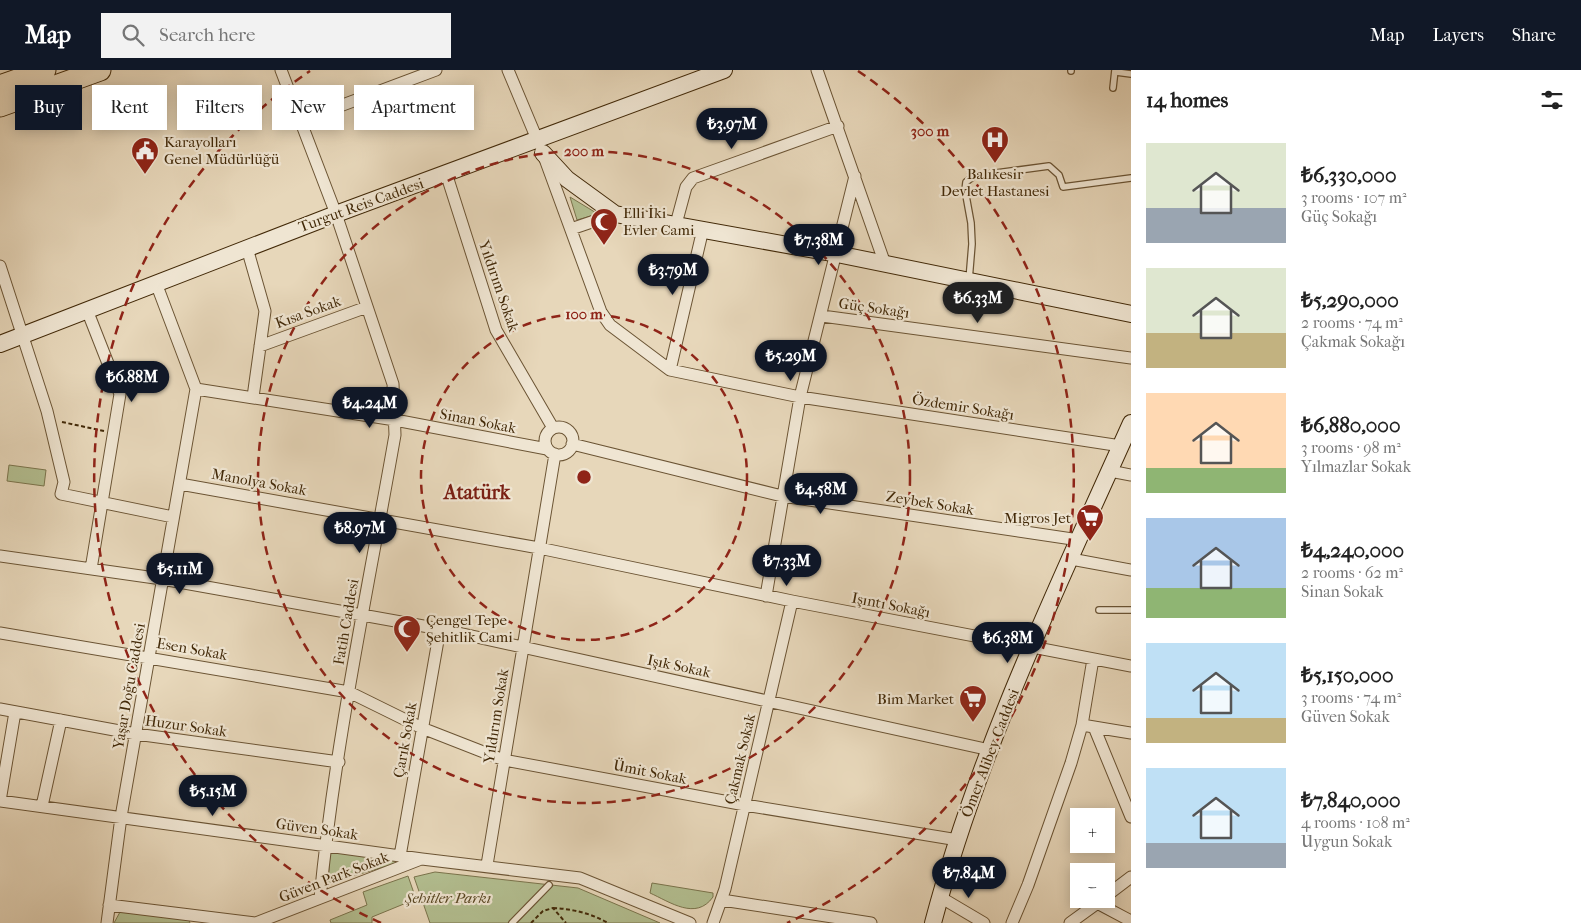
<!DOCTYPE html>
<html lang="en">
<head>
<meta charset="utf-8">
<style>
	body { margin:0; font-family:"IM FELL French Canon",serif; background:#f2f2f2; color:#222; height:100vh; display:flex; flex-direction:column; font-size:19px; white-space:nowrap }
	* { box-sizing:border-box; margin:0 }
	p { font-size:16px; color:#767676 }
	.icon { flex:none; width:28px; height:28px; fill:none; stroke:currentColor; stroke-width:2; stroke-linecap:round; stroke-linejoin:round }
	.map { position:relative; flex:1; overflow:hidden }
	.drawer { display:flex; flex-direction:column; background:#fff; width:450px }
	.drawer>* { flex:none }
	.hud { position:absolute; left:15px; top:15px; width:475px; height:45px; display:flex; gap:10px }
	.fabs { position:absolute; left:1070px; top:738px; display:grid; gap:10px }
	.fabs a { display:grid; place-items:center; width:45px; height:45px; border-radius:0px; background:#fff; box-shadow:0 2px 12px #0003; font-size:25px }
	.price { position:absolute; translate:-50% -42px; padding:0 11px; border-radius:18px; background:#111827; color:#fff; font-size:16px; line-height:32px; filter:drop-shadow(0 1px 2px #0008) }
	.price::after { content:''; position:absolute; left:50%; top:30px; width:15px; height:11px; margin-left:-8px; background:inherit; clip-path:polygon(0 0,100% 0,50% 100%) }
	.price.selected { background:#222; color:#fff }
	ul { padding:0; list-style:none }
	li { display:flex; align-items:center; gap:15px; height:125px; padding:0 15px }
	li span { display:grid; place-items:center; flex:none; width:140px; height:100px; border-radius:0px; color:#555 }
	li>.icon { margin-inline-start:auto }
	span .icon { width:60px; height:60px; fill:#fffc; stroke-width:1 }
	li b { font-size:21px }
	h2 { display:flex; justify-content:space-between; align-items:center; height:60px; padding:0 15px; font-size:21px }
	.chip { padding:0 18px; border-radius:0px; background:#fff; box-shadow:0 2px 12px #0003; font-size:18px; line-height:45px }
	.chip.selected { background:#111827; color:#fff }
	header { display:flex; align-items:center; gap:30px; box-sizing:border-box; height:70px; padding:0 25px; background:#111827; color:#fff }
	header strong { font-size:24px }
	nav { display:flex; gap:28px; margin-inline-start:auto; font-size:18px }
	.search { width:350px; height:45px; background:#f2f2f2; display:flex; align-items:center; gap:12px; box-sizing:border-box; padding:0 18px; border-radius:0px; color:#767676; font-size:19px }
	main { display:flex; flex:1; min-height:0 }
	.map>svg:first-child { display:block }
	.green { fill:#b3bf91; stroke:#7a744c }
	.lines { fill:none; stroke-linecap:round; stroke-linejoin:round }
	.lane-casing { stroke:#6b5434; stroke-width:8 }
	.street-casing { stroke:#6b5434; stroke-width:13 }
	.secondary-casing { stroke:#422908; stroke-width:18 }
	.highway-casing { stroke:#422908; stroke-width:23 }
	.path { stroke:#422908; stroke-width:2; stroke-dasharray:4 2.5; stroke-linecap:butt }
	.lane { stroke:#efe5d2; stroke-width:5.5 }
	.street { stroke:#efe5d2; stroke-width:11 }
	.secondary { stroke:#efe5d2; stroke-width:16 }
	.highway { stroke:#e7d7ba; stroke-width:21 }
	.ring { fill:none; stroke:#8f2418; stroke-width:2.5; stroke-dasharray:9 6 }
	.labels { text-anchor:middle; stroke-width:4.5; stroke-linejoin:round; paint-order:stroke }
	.poi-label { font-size:15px; fill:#422908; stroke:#efe5d2; text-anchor:start }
	.street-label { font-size:15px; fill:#422908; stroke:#efe5d2 }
	.park-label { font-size:15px; font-style:italic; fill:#594723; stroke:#efe5d2 }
	.district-label { font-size:20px; font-weight:bold; fill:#7a1f14; stroke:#efe5d2 }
	.centre { fill:#8f2418; stroke:#efe5d2; stroke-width:2.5 }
	.ring-label { font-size:15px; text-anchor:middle; font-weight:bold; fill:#8f2418; stroke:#efe5d2; stroke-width:4.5; stroke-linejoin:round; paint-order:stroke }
</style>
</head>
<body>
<header>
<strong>Map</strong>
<div class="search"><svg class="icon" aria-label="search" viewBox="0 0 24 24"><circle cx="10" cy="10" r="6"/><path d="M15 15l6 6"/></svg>Search here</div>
<nav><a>Map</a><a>Layers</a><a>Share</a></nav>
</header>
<main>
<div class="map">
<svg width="1131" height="853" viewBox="0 0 1131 853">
	<rect width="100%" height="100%" fill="#e7d7ba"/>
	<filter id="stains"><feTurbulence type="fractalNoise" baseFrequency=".004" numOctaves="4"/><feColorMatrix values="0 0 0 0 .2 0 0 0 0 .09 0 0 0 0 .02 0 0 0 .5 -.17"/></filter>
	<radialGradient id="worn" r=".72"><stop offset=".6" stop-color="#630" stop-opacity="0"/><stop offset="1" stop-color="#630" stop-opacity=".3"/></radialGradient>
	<!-- green -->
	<path class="green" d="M570,127l28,17 -21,6z
		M9,395l37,5 -2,16 -37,-5z
		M330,782l68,8v3l-70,20z
		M435,802l143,16 82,35h-230l-16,-46z
		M408,806l8,23 -44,18v6h-41l-1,-3 37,-15 -4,-13z
		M652,813l61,10v4c-17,24 -43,5 -63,-4z
		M120,842l68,6 2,5h-76z"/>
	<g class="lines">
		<defs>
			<path id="lane" d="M1071,0v1
				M1116,0v2l15,2
				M1113,18l2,-18
				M969,210l3,-36 -1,-21 -6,-33 1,-8 8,-6 75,-10 10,9 4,12 68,-9
				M1099,540h32
				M512,853l37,-38"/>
			<path id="street" d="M281,0l55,144 57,170 2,51c-27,154 -60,308 -75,463
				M508,0l31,74
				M817,0l68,194
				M300,51l136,-51
				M545,89l56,153 9,13 60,45 130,27 321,49
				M446,103l50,157 57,98
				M676,154l10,-37 7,-9 145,-52
				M571,159l44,-15
				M247,178l18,63 -12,86
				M0,196l47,145 17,71 -3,12 112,23
				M87,240l33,84 -29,175
				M822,246l309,42
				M260,276l107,-39
				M670,300l33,-141
				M196,319l199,31 152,29
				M545 371a14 14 0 1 1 28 0a14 14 0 1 1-28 0Z
				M572,374l210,52 297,44
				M1110,401l21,4
				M180,414l359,64 253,53 339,65
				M0,486l162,23 278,50 550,121
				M1071,489l60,11
				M766,526l34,-199 55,-221
				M0,563l349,59 73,36 82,32 241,45 213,35
				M0,639l136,25 203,28
				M15,642l-15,89 422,58 158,19 110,45
				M1088,656l43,7
				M1094,657l37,90
				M42,736l19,-86
				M400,786l40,-227
				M487,795l68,-411
				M1106,826l25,-19
				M940,827l44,26
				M722,830l149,23
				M1097,833l34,18
				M109,835l146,18
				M107,853l14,-106 75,-428 -40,-106
				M256,853l165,-64
				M713,853l12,-34 67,-288
				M1012,853l16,-38 43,-122 11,-38 11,-66
				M1070,853l33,-24"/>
			<path id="secondary" d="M543,83l24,26 48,35 222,40 294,60
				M0,274l336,-130 388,-144
				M933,853c46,-174 125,-337 198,-500"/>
			<path id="highway" d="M0,16l45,-16
				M0,36l100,-36"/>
		</defs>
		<!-- lane casing -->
		<use href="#lane" class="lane-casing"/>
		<!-- street casing -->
		<use href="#street" class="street-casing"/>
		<!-- secondary casing -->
		<use href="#secondary" class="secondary-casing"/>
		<!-- highway casing -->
		<use href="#highway" class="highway-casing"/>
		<!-- path -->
		<path class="path" d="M62,352l42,9
			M553,838c20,1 37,5 55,15
			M531,853l12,-12 10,-3 13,15"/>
		<!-- lane -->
		<use href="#lane" class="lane"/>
		<!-- street -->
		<use href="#street" class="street"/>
		<!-- secondary -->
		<use href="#secondary" class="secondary"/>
		<!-- highway -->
		<use href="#highway" class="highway"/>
	</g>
	<!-- distance rings -->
	<g class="ring">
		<circle cx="584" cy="407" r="163"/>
		<circle cx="584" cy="407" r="326"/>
		<path d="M381 853A490 490 0 0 1 310 1M858 1A490 490 0 0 1 787 853"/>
	</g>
	<!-- icons -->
	<defs>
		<symbol id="hospital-pin" viewBox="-11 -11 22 30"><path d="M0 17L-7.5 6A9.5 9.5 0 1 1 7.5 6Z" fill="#8f2418" stroke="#efe5d2"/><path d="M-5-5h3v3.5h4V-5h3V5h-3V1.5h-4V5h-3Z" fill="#fff"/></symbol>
		<symbol id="civic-pin" viewBox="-11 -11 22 30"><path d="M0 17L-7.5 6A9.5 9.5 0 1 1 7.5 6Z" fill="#8f2418" stroke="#efe5d2"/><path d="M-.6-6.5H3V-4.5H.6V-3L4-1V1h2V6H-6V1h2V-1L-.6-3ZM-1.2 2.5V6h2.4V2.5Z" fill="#fff"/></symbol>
		<symbol id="mosque-pin" viewBox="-11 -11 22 30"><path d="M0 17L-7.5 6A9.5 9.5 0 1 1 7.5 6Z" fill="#8f2418" stroke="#efe5d2"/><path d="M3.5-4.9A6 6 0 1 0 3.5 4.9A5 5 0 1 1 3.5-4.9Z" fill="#fff"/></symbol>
		<symbol id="supermarket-pin" viewBox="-11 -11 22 30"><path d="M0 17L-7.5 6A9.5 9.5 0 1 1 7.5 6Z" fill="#8f2418" stroke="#efe5d2"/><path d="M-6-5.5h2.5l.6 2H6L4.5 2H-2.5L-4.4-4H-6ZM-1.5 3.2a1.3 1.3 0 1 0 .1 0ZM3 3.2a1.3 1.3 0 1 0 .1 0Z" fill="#fff"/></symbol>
	</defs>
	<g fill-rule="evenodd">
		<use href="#hospital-pin" x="979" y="54" width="32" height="43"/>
		<use href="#civic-pin" x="129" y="65" width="32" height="43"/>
		<use href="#mosque-pin" x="588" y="136" width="32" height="43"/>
		<use href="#supermarket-pin" x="1074" y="432" width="32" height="43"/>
		<use href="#mosque-pin" x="391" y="543" width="32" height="43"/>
		<use href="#supermarket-pin" x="957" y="613" width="32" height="43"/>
	</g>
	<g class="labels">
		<!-- poi labels -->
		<g class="poi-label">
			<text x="164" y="77">Karayolları<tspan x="164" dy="17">Genel Müdürlüğü</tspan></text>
			<text x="995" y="109" text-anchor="middle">Balıkesir<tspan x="995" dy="17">Devlet Hastanesi</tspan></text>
			<text x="623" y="148">Elli İki<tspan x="623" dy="17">Evler Cami</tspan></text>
			<text x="1071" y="453" text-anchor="end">Migros Jet</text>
			<text x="426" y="555">Çengel Tepe<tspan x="426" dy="17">Şehitlik Cami</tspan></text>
			<text x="954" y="634" text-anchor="end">Bim Market</text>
		</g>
		<!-- street labels -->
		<g class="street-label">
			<text transform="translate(361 135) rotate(-20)" y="5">Turgut Reis Caddesi</text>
			<text transform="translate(499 216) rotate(71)" y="5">Yıldırım Sokak</text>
			<text transform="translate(874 238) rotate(8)" y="5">Güç Sokağı</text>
			<text transform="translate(308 242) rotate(-20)" y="5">Kısa Sokak</text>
			<text transform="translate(963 337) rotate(9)" y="5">Özdemir Sokağı</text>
			<text transform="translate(478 351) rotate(11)" y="5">Sinan Sokak</text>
			<text transform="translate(259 412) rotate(10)" y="5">Manolya Sokak</text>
			<text transform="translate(930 433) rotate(9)" y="5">Zeybek Sokak</text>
			<text transform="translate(891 535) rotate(11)" y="5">Işıntı Sokağı</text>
			<text transform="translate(346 552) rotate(-80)" y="5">Fatih Caddesi</text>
			<text transform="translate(192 579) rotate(10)" y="5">Esen Sokak</text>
			<text transform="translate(679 596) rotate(12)" y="5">Işık Sokak</text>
			<text transform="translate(129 616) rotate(-80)" y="5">Yaşar Doğu Caddesi</text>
			<text transform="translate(496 646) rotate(-81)" y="5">Yıldırım Sokak</text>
			<text transform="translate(186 656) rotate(8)" y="5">Huzur Sokak</text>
			<text transform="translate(405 670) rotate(-80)" y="5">Çarık Sokak</text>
			<text transform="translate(990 683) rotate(-69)" y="5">Ömer Alibey Caddesi</text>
			<text transform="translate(740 689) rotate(-77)" y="5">Çakmak Sokak</text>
			<text transform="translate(650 702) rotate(11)" y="5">Ümit Sokak</text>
			<text transform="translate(317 759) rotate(8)" y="5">Güven Sokak</text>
			<text transform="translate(334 807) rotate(-21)" y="5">Güven Park Sokak</text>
		</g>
		<!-- park labels -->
		<g class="park-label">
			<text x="448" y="833">Şehitler Parkı</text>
		</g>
		<!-- district labels -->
		<g class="district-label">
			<text x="477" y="429">Atatürk</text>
		</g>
	</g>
	<circle cx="584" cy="407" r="8" class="centre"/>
	<g class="ring-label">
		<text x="930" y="66">300 m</text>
		<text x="584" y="86">200 m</text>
		<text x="584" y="249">100 m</text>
	</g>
	<rect width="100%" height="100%" filter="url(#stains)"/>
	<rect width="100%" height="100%" fill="url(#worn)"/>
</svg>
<div class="fabs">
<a>+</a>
<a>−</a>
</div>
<b class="price" style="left:732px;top:80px">₺3.97M</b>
<b class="price" style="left:819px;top:196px">₺7.38M</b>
<b class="price" style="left:673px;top:226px">₺3.79M</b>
<b class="price selected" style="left:978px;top:254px">₺6.33M</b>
<b class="price" style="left:791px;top:312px">₺5.29M</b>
<b class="price" style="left:132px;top:333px">₺6.88M</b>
<b class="price" style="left:370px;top:359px">₺4.24M</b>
<b class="price" style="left:821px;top:445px">₺4.58M</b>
<b class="price" style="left:360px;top:484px">₺8.97M</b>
<b class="price" style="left:787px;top:517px">₺7.33M</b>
<b class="price" style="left:180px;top:525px">₺5.11M</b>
<b class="price" style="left:1008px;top:594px">₺6.38M</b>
<b class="price" style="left:213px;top:747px">₺5.15M</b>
<b class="price" style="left:969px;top:829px">₺7.84M</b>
<div class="hud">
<a class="chip selected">Buy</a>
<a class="chip">Rent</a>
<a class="chip">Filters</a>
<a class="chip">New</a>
<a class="chip">Apartment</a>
</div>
</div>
<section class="drawer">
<h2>14 homes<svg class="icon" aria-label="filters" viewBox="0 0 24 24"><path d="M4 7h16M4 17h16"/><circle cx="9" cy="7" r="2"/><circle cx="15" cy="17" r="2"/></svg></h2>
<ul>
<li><span style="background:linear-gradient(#dfe7d0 65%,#9aa5b1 0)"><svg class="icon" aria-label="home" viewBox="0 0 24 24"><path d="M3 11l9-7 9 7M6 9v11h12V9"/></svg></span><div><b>₺6,330,000</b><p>3 rooms · 107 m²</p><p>Güç Sokağı</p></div></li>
<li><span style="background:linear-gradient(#dfe7d0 65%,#c2b280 0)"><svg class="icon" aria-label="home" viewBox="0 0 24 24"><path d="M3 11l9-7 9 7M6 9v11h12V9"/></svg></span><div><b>₺5,290,000</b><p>2 rooms · 74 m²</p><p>Çakmak Sokağı</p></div></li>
<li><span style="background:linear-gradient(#ffd9b3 75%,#8fb573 0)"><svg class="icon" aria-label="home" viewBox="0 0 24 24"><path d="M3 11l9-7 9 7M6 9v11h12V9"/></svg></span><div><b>₺6,880,000</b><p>3 rooms · 98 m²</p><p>Yılmazlar Sokak</p></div></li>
<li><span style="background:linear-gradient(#a9c7e8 70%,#8fb573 0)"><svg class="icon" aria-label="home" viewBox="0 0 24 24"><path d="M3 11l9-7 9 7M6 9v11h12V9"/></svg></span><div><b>₺4,240,000</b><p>2 rooms · 62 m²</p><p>Sinan Sokak</p></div></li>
<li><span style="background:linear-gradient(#bfe0f5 75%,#c2b280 0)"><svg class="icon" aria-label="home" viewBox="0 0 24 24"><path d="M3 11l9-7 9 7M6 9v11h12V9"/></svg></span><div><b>₺5,150,000</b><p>3 rooms · 74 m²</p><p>Güven Sokak</p></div></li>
<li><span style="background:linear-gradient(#bfe0f5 75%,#9aa5b1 0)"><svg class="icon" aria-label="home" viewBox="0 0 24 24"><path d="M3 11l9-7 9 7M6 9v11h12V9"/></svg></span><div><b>₺7,840,000</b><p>4 rooms · 108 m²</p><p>Uygun Sokak</p></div></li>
</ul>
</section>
</main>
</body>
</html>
